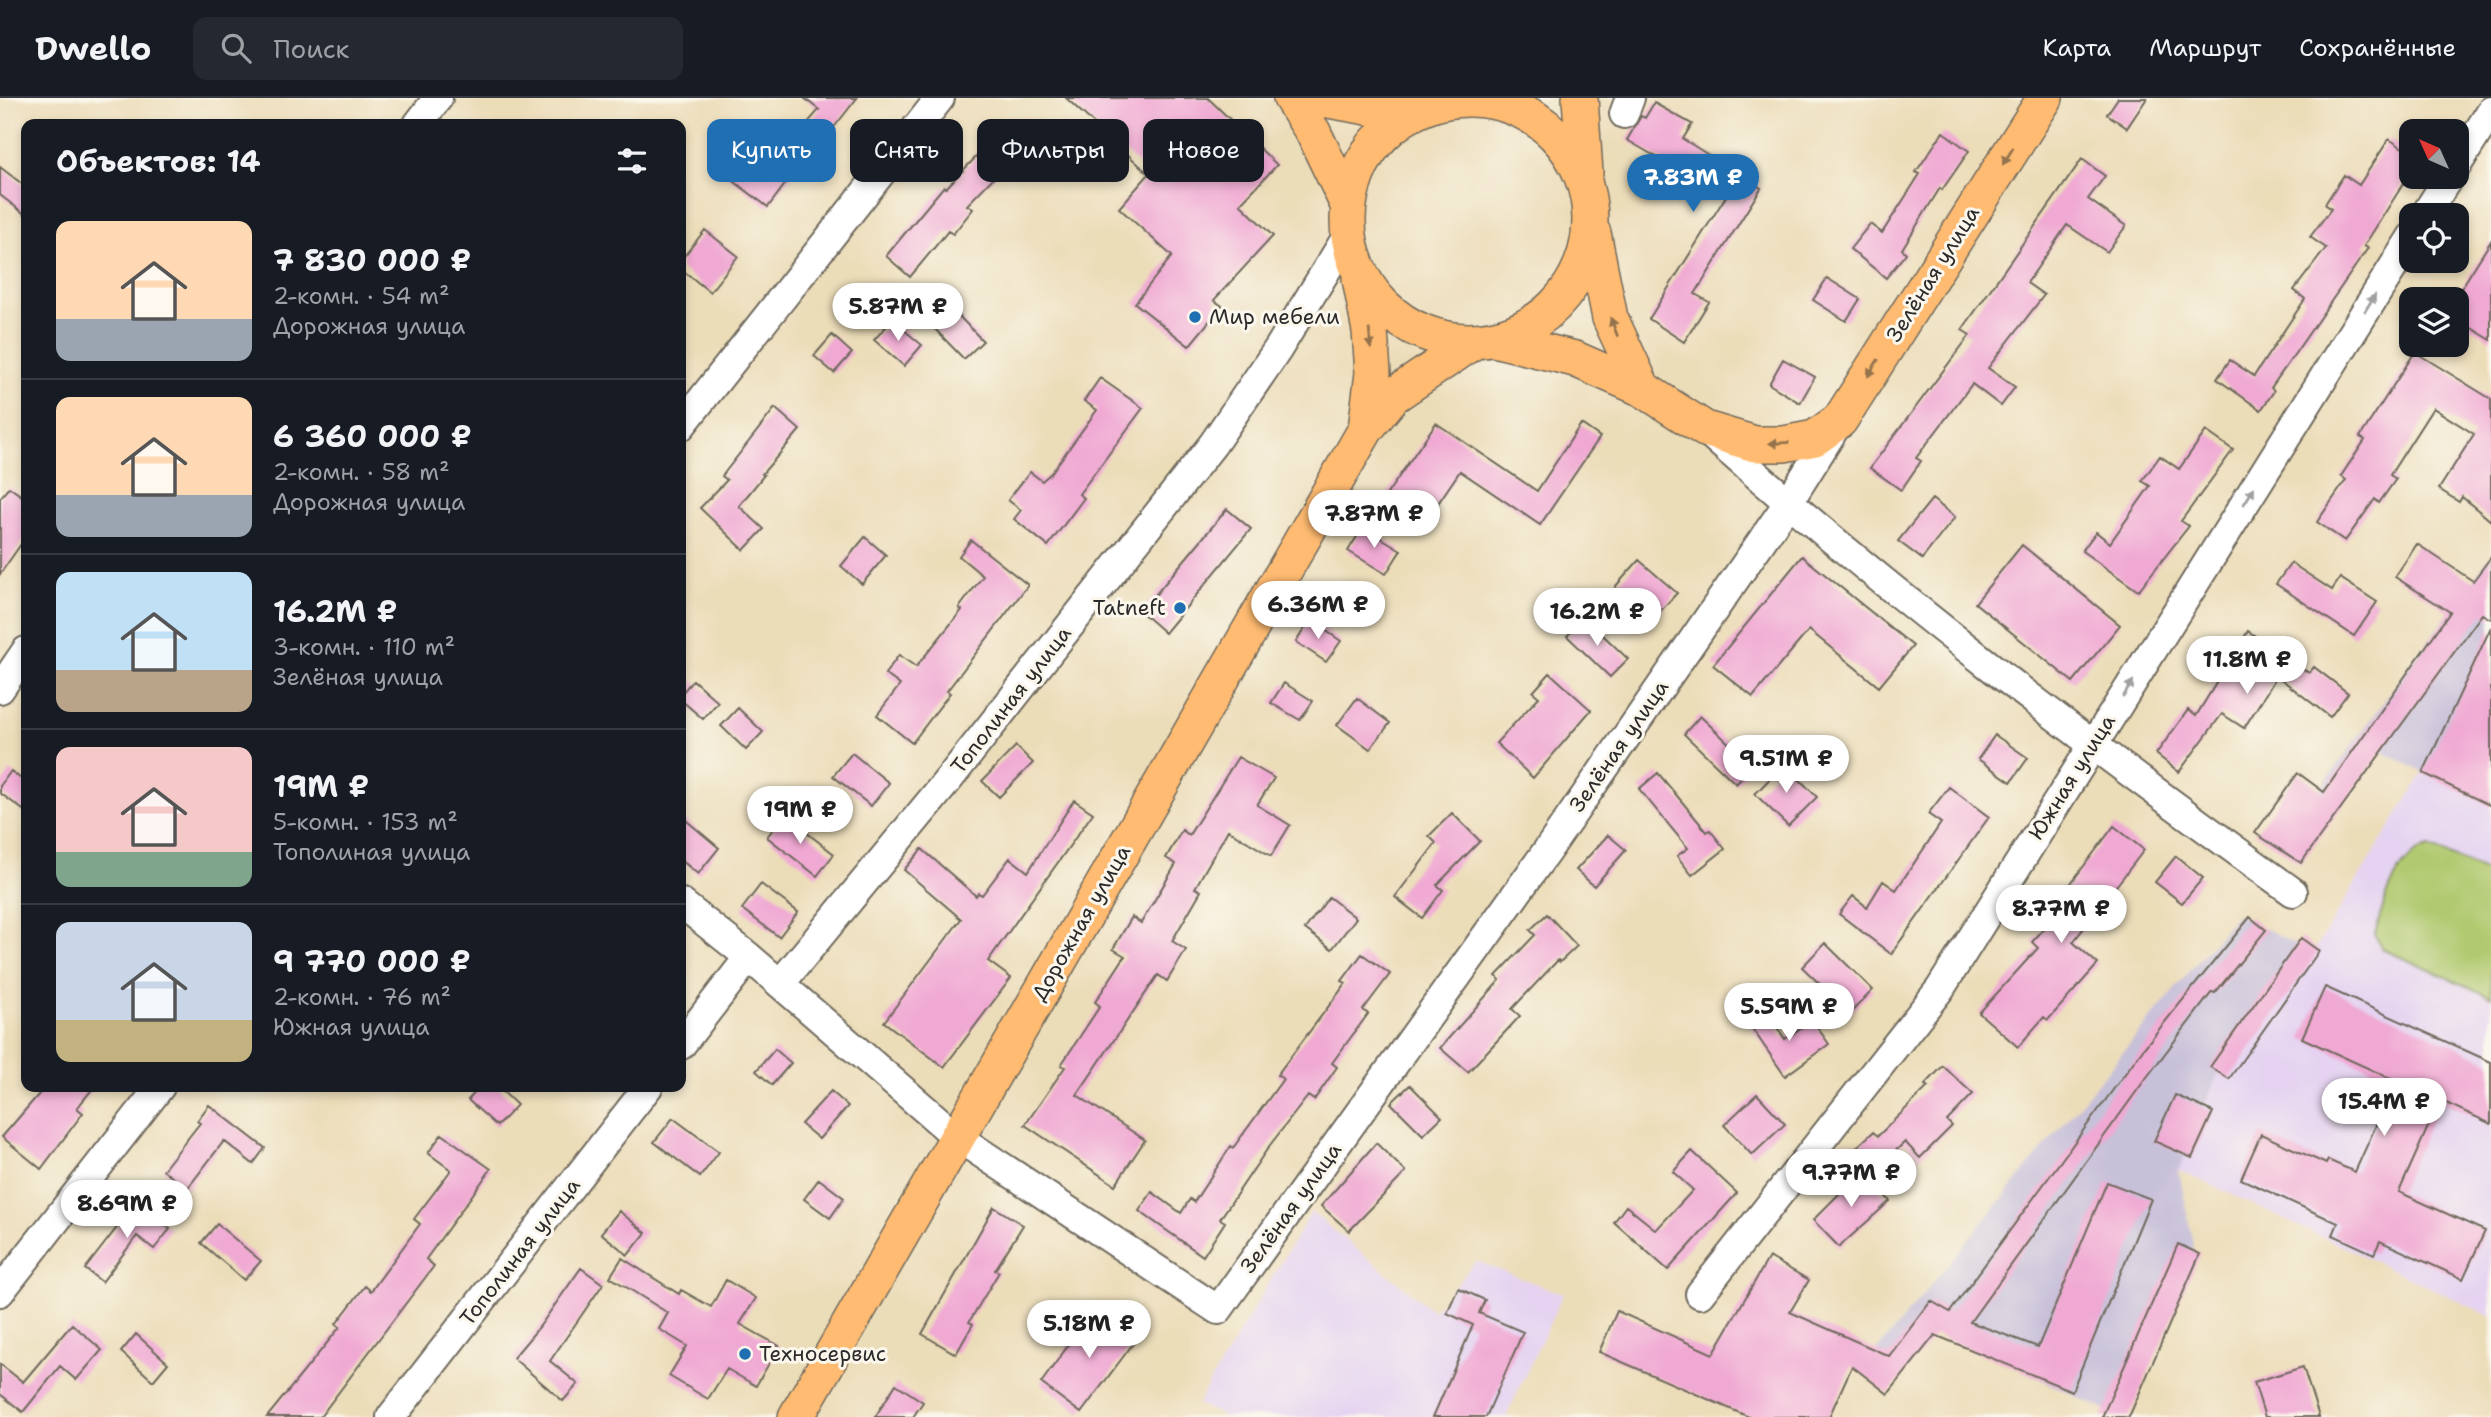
<!DOCTYPE html>
<html lang="ru">
<head>
<meta charset="utf-8">
<style>
	body { margin:0; font-family:"Shantell Sans",sans-serif; background:#242831; color:#f1f3f6; height:100vh; display:flex; flex-direction:column; font-size:26px; white-space:nowrap }
	* { box-sizing:border-box; margin:0 }
	p { font-size:23px; color:#9ea1a6 }
	.icon { flex:none; width:38px; height:38px; fill:none; stroke:currentColor; stroke-width:2; stroke-linecap:round; stroke-linejoin:round }
	.map { position:relative; flex:1; overflow:hidden }
	.side { position:absolute; left:21px; top:21px; width:665px; height:973px; display:flex; flex-direction:column; background:#171b24; border-radius:14px; box-shadow:0 4px 10px #0003 }
	.side>* { flex:none }
	.banner { position:absolute; left:707px; top:21px; width:665px; height:63px; display:flex; gap:14px }
	.needle { width:46px; rotate:315deg }
	.buttons { position:absolute; left:2399px; top:21px; display:grid; gap:14px }
	.buttons a { display:grid; place-items:center; width:70px; height:70px; border-radius:14px; background:#171b24; box-shadow:0 4px 10px #0003; font-size:35px }
	.price { position:absolute; translate:-50% -60px; padding:0 16px; border-radius:24px; background:#fff; color:#222; font-size:23px; line-height:46px; filter:drop-shadow(0 2px 4px #0008) }
	.price::after { content:''; position:absolute; left:50%; top:42px; width:21px; height:16px; margin-left:-10px; background:inherit; clip-path:polygon(0 0,100% 0,50% 100%) }
	.price.selected { background:#1f6fb2; color:#fff }
	ul { padding:0; list-style:none }
	li { display:flex; align-items:center; gap:21px; height:175px; padding:0 35px }
	li+li { border-top:2px solid #363941 }
	li span { display:grid; place-items:center; flex:none; width:196px; height:140px; border-radius:14px; color:#555 }
	li>.icon { margin-inline-start:auto }
	span .icon { width:84px; height:84px; fill:#fffc; stroke-width:1 }
	li b { font-size:30px }
	h2 { display:flex; justify-content:space-between; align-items:center; height:84px; padding:0 35px; font-size:30px }
	.tag { padding:0 24px; border-radius:14px; background:#171b24; box-shadow:0 4px 10px #0003; font-size:24px; line-height:63px }
	.tag.selected { background:#1f6fb2; color:#fff }
	header { display:flex; align-items:center; gap:42px; box-sizing:border-box; height:98px; padding:0 35px; background:#171b24; border-bottom:2px solid #363941 }
	header strong { font-size:33px }
	nav { display:flex; gap:38px; margin-inline-start:auto; font-size:24px }
	.search { width:490px; height:63px; background:#242831; display:flex; align-items:center; gap:18px; box-sizing:border-box; padding:0 24px; border-radius:14px; color:#9ea1a6; font-size:26px }
	.map>svg:first-child { display:block }
	.built { fill:#e5d3f1 }
	.industrial { fill:#c7c0d9 }
	.green { fill:#b1c96f; stroke:#6e7a4d; stroke-width:2 }
	.building { fill:#f0a9d3 }
	.lines { fill:none; stroke-linecap:round; stroke-linejoin:round }
	.minor-casing { stroke:#6f695d; stroke-width:32 }
	.major-casing { stroke:#6f695d; stroke-width:38 }
	.minor { stroke:#fff; stroke-width:28 }
	.major { stroke:#ffbb71; stroke-width:35 }
	.oneway { fill:#95734e }
	.oneway2 { fill:#a0a0a0 }
	.poi-dot { fill:#1f6fb2; stroke:#fbf7ec; stroke-width:2.5 }
	.labels { text-anchor:middle; stroke-width:6; stroke-linejoin:round; paint-order:stroke }
	.street-label { font-size:21px; fill:#2b2b2b; stroke:#fbf7ec }
	.poi-label { font-size:21px; fill:#2b2b2b; stroke:#fbf7ec; text-anchor:start }
</style>
</head>
<body>
<header>
<strong>Dwello</strong>
<div class="search"><svg class="icon" aria-label="search" viewBox="0 0 24 24"><circle cx="10" cy="10" r="6"/><path d="M15 15l6 6"/></svg>Поиск</div>
<nav><a>Карта</a><a>Маршрут</a><a>Сохранённые</a></nav>
</header>
<div class="map">
<svg width="2491" height="1319" viewBox="0 0 2491 1319">
	<rect width="100%" height="100%" fill="#fbf7ec"/>
	<filter id="ink" filterUnits="userSpaceOnUse"><feTurbulence type="fractalNoise" baseFrequency=".0143" numOctaves="2"/><feDisplacementMap in="SourceGraphic" scale="14" xChannelSelector="R" yChannelSelector="G"/><feConvolveMatrix kernelMatrix="1 2 1 2 8 2 1 2 1" color-interpolation-filters="sRGB"/></filter>
	<filter id="wash" filterUnits="userSpaceOnUse"><feTurbulence type="fractalNoise" baseFrequency=".00686" numOctaves="4" result="noise"/><feDisplacementMap in="SourceGraphic" scale="28" xChannelSelector="R" yChannelSelector="G"/><feGaussianBlur stdDeviation="1.57" result="paint"/><feColorMatrix in="noise" values="0 0 0 0 0 0 0 0 0 0 0 0 0 0 0 0 0 1.4 0 .05"/><feComposite in="paint" operator="in"/></filter>
	<g filter="url(#wash)">
		<rect width="100%" height="100%" fill="#ecddb9"/>
		<!-- built -->
		<path class="built" d="M2423,675l68,33v510l-312,-146 38,-94 96,-123z
			M1311,1114l122,99 43,-50 87,33 -57,123h-281l-28,-13z"/>
		<!-- industrial -->
		<path class="industrial" d="M2491,457v251l-110,-55 -85,110 -17,-16z
			M2237,816l76,39 -96,123 -38,94 15,79 -69,168h-6l-182,-87 -52,55 -20,-20z"/>
		<!-- green -->
		<path class="green" d="M2429,749l62,26v124l-109,-48 -7,-15c8,-30 21,-78 54,-87z"/>
		<g id="blocks">
			<!-- building -->
			<path class="building" d="M804,0h53l-36,46 8,7 -14,16 -10,-9 -37,49 -49,-37 17,-23 31,23 52,-60z
				M1066,0h142l69,67 -37,39 33,32 -59,64 8,6 -33,40 -54,-43 37,-47 -53,-48 30,-34z
				M2118,0h29l-20,30 -20,-14z
				M1654,5l38,21 -9,15 78,49 -66,106 14,8 -25,40 -35,-23 77,-123 -52,-32 -2,2 -45,-26 14,-24 4,2z
				M1006,28l19,19 -58,60 6,4 -20,25 -5,-3 -38,46 -24,-21 58,-70 2,2z
				M1943,34l26,19 -27,39 -2,-2 -38,61 4,4 -20,25 -36,-29 20,-25 12,9 38,-59 -4,-2z
				M2389,41l23,15v16l-48,76 4,2 -97,140 3,3 -13,19 -44,-31 13,-19 24,16 51,-77 -11,-9 32,-42 -16,-11 21,-28 -6,-5 19,-29 15,10z
				M2082,61l23,17 -17,23 38,27 -19,26 -40,-27 -40,58 17,12 -56,73 27,19 -14,19 -29,-22 -56,74 5,3 -20,29 -31,-22 100,-133 -8,-5z
				M0,69l26,20v28l-26,-20z
				M705,132l33,26 -28,36 -29,-23v-9z
				M2491,143v99l-34,-21v-24z
				M1827,180l33,21 -14,22 -33,-21z
				M949,208l34,35 -19,18 -34,-35z
				M892,222l30,25 -18,21 -30,-26z
				M832,237l20,18 -18,20 -20,-17z
				M2415,254l76,47v122l-29,-24 -3,5 -20,-13 35,-55 -41,-26 -43,67 6,4 -17,24 -4,-4 -30,42 -28,-19 29,-42 -5,-4 24,-36 -5,-3z
				M1783,261l32,18 -15,26 -31,-19z
				M1100,280l43,30 -64,86 5,4 -36,48 -34,-27 7,-9 -13,-10 22,-28 12,9 9,-8 46,-63 -13,-9z
				M775,310l25,22 -38,44 2,1 -25,31 25,23 -20,21 -44,-42 27,-28 -5,-4z
				M1436,325l101,68 44,-67 19,13 -60,88 -80,-54 -34,50 -39,-27z
				M2206,333l27,19 -52,71 8,5 -51,65 -56,-40 14,-19 14,11 40,-57 -8,-5 18,-25 19,13z
				M9,389l17,12v38l-26,37v-76z
				M1932,401l23,18 -33,42 -24,-18z
				M1227,411l24,20 -86,104 -24,-21z
				M1363,429l38,23 -15,24 -38,-23z
				M865,439l21,18 -24,29 -21,-18z
				M971,442l57,45 -81,106 3,2 -38,50 -35,-28 23,-30 -15,-11 14,-19 17,12 46,-57 -3,-2 24,-32 -24,-20z
				M2417,446l56,37 18,-24v62l-9,-5 -181,249 -46,-30 43,-60 26,19 126,-180 -55,-35z
				M2022,447l98,80 -47,57 -98,-79z
				M1802,458l111,90 -34,41 -70,-57 -56,67 -40,-32z
				M1639,462l38,33 -25,27 -37,-33z
				M2291,465l41,27 8,-12 37,24 -23,34 -78,-52z
				M1585,520l43,41 -18,18 -43,-41z
				M1310,522l31,21 -15,21 -30,-20z
				M2491,529v179l-68,-33z
				M2248,533l61,42 5,-6 34,26 -18,24 -53,-41 -33,52 -22,-14 -43,58 -23,-18 32,-44 8,6z
				M1550,575l41,37 -58,68 -37,-35 43,-46 -6,-5z
				M693,582l25,22 -15,17 -22,-19v-6z
				M1284,585l29,18 -13,19 -29,-17z
				M1357,600l33,25 -20,26 -33,-24z
				M738,610l25,24 -17,18 -25,-24z
				M1700,618l53,50 -17,18 -52,-50z
				M1995,637l33,23 -17,24 -33,-23z
				M1016,648l17,17 -34,34 -17,-16z
				M852,655l37,30 -18,23 -38,-30z
				M1238,659l36,21 -17,27 33,20 -19,31 -43,-26 -33,58 6,3 -29,50 14,9 -19,31 -9,-6 -81,120 68,45 -30,45 -90,-60 40,-58 -4,-2 39,-59 -5,-4 30,-46 -12,-7 19,-32 9,6 35,-59 -10,-6 16,-28 7,5z
				M1784,666l33,33 -29,29 -33,-32z
				M11,673l15,12v29l-26,-19v-7z
				M1658,675l49,59 3,-2 15,19 -33,26 -15,-19 11,-8 -49,-59z
				M1949,689l40,30 -98,137 -52,-40 14,-18 14,11 16,-26 13,9 45,-67 -13,-9z
				M1074,702l19,13 -105,148 23,17 -67,89 -60,-45 77,-103 -57,-49 18,-21 54,47 2,-3 4,2 28,-37 18,14z
				M1452,715l28,28 -43,44 6,5 -21,28 -27,-21 41,-54 -7,-7z
				M784,717l50,39 -17,22 -50,-39z
				M681,718l38,32 -21,26 -17,-14z
				M2114,728l30,24 -71,92 25,22 -50,56 -4,-3 -26,30 -39,-34 59,-65 -6,-6 37,-41 -7,-6z
				M1608,737l18,15 -32,36 -18,-16z
				M2176,758l27,22 -21,25 -27,-21z
				M761,786l37,28 -19,25 -37,-28z
				M1329,799l27,21 -24,31 -27,-20z
				M1547,816l30,32 -17,16 -2,-2 -46,49 8,7 -52,56 -28,-24 60,-68 -4,-4 39,-41 -5,-5z
				M2250,819l16,13 -51,63 -3,-1 -68,89 -174,241 68,25 69,-165 44,17 -79,192 -137,-56 -47,59 -36,-28 -23,51h-80l-150,-65 18,-41 96,43 56,-97 40,23 -19,32 99,44 42,-55 19,11 193,-263z
				M2301,840l18,13 -90,128 -19,-12z
				M1825,845l48,47 -23,23 -48,-46z
				M1362,856l28,20 -27,36 5,4 -36,49 5,4 -23,33 -6,-4 -38,49 -50,74 5,3 -22,34 -64,-45 13,-19 29,21 9,-14 4,3 37,-56 2,2 50,-69 -6,-4 69,-92 -4,-2z
				M2325,889l166,75v62l-51,-24 -41,92 86,39 -22,48 -83,-38 -6,13 -41,-19 5,-12 -97,-44 20,-45 65,30 2,-4 27,12 41,-91 -94,-43z
				M1766,914l19,27 27,-19 17,24 -44,32 -36,-52z
				M775,951l16,14 -19,22 -16,-14z
				M1943,968l30,28 -26,27 5,5 -32,32 -15,-16 -29,27 -20,-21 17,-16 5,4 50,-49 -3,-2z
				M1410,987l32,32 -19,18 -32,-32z
				M45,989h49l-17,21 6,5 -42,56 -39,-32z
				M480,989h18l19,18 -20,21 -29,-26z
				M831,993l17,15 -29,33 -18,-15z
				M1757,996l28,30 -33,31 -28,-30z
				M2175,997l38,17 -21,46 -38,-17z
				M209,1007l56,43 -12,16 -29,-23 -37,48 -24,-19 37,-47 -3,-2z
				M673,1020l46,34 -19,25 -46,-35z
				M442,1036l49,35 -65,90 8,7 -114,151h-53l73,-90 -4,-3 29,-38 6,5 49,-67 -6,-5 37,-49 -23,-17z
				M1376,1045l30,29 -57,59 -28,-25z
				M1692,1053l45,42 -69,77 -54,-48 12,-16 30,24 37,-40 -20,-18z
				M1862,1073l28,30 -51,46 -26,-27z
				M819,1081l25,19 -14,20 -26,-19z
				M136,1105l34,26 -16,20 -17,-13 -35,46 -17,-13z
				M994,1109l29,18 -28,45 4,2 -30,50 4,2 -17,30 -34,-20z
				M619,1113l27,22 -18,22 -27,-22z
				M217,1126l44,37 -17,19 -43,-37z
				M2178,1146l22,10 -71,163h-27z
				M622,1160l57,36 2,-4 30,17 15,-27 30,18 -16,26 39,22 -23,40 -29,-17 -19,30 -39,-23 18,-30 -28,-17 9,-16 -58,-36z
				M581,1170l22,16 -53,77 28,23 -15,17 -50,-43 27,-32z
				M1458,1190l27,12 -6,13 44,19 -37,85h-53l40,-92 -26,-12z
				M1097,1208l41,31 -57,76 -40,-30z
				M72,1226l30,26 -26,30 -16,-14 -37,46 -23,-18v-30l23,18z
				M136,1236l32,29 -15,18 -32,-29z
				M2303,1269l16,50h-54l-11,-35z
				M896,1286l27,18 -10,15h-38z"/>
		</g>
	</g>
	<g filter="url(#ink)">
		<use href="#blocks" fill-opacity="0" stroke="#6f695d" stroke-width="2"/>
		<g class="lines">
			<defs>
				<path id="minor" d="M1624,16l6,-16
					M418,26l20,-26
					M2457,67l34,-54
					M2425,117l24,-38
					M681,328l259,-328
					M1707,333c185,166 384,315 586,461
					M0,591l26,-38
					M681,805l68,54 208,180 261,173 331,-462 239,-345 50,-80
					M780,886l169,-205 264,-335 65,-95 70,-114
					M681,947l68,-88
					M0,1194l160,-205
					M1700,1196l240,-305 472,-752
					M391,1319l257,-330"/>
				<path id="major" d="M1291,0l22,34 35,73
					M1317,0l62,11 44,-2
					M1580,0l5,75
					M1348 122a121 121 0 1 1 242 0a121 121 0 1 1-242 0Z
					M1593,135l17,85 33,71
					M1360,181l10,52 3,42 -7,56
					M1494,241l81,20 68,30 62,40 50,15h29l31,-6 25,-18 205,-322
					M796,1319l570,-988 27,-33 80,-54"/>
			</defs>
			<!-- minor casing -->
			<use href="#minor" class="minor-casing"/>
			<!-- major casing -->
			<use href="#major" class="major-casing"/>
			<!-- minor -->
			<use href="#minor" class="minor"/>
			<!-- major -->
			<use href="#major" class="major"/>
		</g>
		<!-- one-way arrows -->
		<defs><path id="oneway-solid" d="M-6-.8H1V-3.2L6.5 0L1 3.2V.8H-6Z" transform="scale(1.75)"/></defs>
		<g class="oneway">
			<use href="#oneway-solid" transform="translate(2008 58) rotate(122)"/>
			<use href="#oneway-solid" transform="translate(1614 229) rotate(-111)"/>
			<use href="#oneway-solid" transform="translate(1370 241) rotate(85)"/>
			<use href="#oneway-solid" transform="translate(1873 270) rotate(122)"/>
			<use href="#oneway-solid" transform="translate(1779 345) rotate(177)"/>
		</g>
		<g class="oneway2">
			<use href="#oneway-solid" transform="translate(2370 205) rotate(-58)"/>
			<use href="#oneway-solid" transform="translate(2249 398) rotate(-58)"/>
			<use href="#oneway-solid" transform="translate(2128 591) rotate(-58)"/>
		</g>
	</g>
	<!-- markers -->
	<g class="poi-dot">
		<circle cx="1195" cy="219" r="7"/>
		<circle cx="1180" cy="510" r="7"/>
		<circle cx="745" cy="1256" r="7"/>
	</g>
	<g class="labels">
		<!-- street labels -->
		<g class="street-label">
			<text transform="translate(1933 176) rotate(-58)" y="7">Зелёная улица</text>
			<text transform="translate(1011 602) rotate(-52)" y="7">Тополиная улица</text>
			<text transform="translate(1619 648) rotate(-55)" y="7">Зелёная улица</text>
			<text transform="translate(2072 679) rotate(-58)" y="7">Южная улица</text>
			<text transform="translate(1081 825) rotate(-60)" y="7">Дорожная улица</text>
			<text transform="translate(1291 1110) rotate(-54)" y="7">Зелёная улица</text>
			<text transform="translate(520 1154) rotate(-52)" y="7">Тополиная улица</text>
		</g>
		<!-- poi labels -->
		<g class="poi-label">
			<text x="1209" y="226">Мир мебели</text>
			<text x="1166" y="517" text-anchor="end">Tatneft</text>
			<text x="759" y="1263">Техносервис</text>
		</g>
	</g>
</svg>
<div class="buttons">
<a><svg class="needle" viewBox="-14 -14 28 28"><path d="M0-13l5 13h-10z" fill="#e53935"/><path d="M0 13l5-13h-10z" fill="#9ea1a6"/></svg></a>
<a><svg class="icon" aria-label="locate" viewBox="0 0 24 24"><circle cx="12" cy="12" r="6"/><path d="M12 2v4M12 18v4M2 12h4M18 12h4"/></svg></a>
<a><svg class="icon" aria-label="layers" viewBox="0 0 24 24"><path d="M12 4l9 5-9 5-9-5zM3 14l9 5 9-5"/></svg></a>
</div>
<b class="price selected" style="left:1693px;top:116px">7.83M ₽</b>
<b class="price" style="left:898px;top:245px">5.87M ₽</b>
<b class="price" style="left:1374px;top:452px">7.87M ₽</b>
<b class="price" style="left:1318px;top:543px">6.36M ₽</b>
<b class="price" style="left:1597px;top:550px">16.2M ₽</b>
<b class="price" style="left:2247px;top:598px">11.8M ₽</b>
<b class="price" style="left:1786px;top:697px">9.51M ₽</b>
<b class="price" style="left:800px;top:748px">19M ₽</b>
<b class="price" style="left:2061px;top:847px">8.77M ₽</b>
<b class="price" style="left:1789px;top:945px">5.59M ₽</b>
<b class="price" style="left:2384px;top:1040px">15.4M ₽</b>
<b class="price" style="left:1851px;top:1111px">9.77M ₽</b>
<b class="price" style="left:127px;top:1142px">8.69M ₽</b>
<b class="price" style="left:1089px;top:1262px">5.18M ₽</b>
<div class="banner">
<a class="tag selected">Купить</a>
<a class="tag">Снять</a>
<a class="tag">Фильтры</a>
<a class="tag">Новое</a>
</div>
<section class="side">
<h2>Объектов: 14<svg class="icon" aria-label="filters" viewBox="0 0 24 24"><path d="M4 7h16M4 17h16"/><circle cx="9" cy="7" r="2"/><circle cx="15" cy="17" r="2"/></svg></h2>
<ul>
<li><span style="background:linear-gradient(#ffd9b3 70%,#9aa5b1 0)"><svg class="icon" aria-label="home" viewBox="0 0 24 24"><path d="M3 11l9-7 9 7M6 9v11h12V9"/></svg></span><div><b>7 830 000 ₽</b><p>2-комн. · 54 m²</p><p>Дорожная улица</p></div></li>
<li><span style="background:linear-gradient(#ffd9b3 70%,#9aa5b1 0)"><svg class="icon" aria-label="home" viewBox="0 0 24 24"><path d="M3 11l9-7 9 7M6 9v11h12V9"/></svg></span><div><b>6 360 000 ₽</b><p>2-комн. · 58 m²</p><p>Дорожная улица</p></div></li>
<li><span style="background:linear-gradient(#bfe0f5 70%,#b9a48a 0)"><svg class="icon" aria-label="home" viewBox="0 0 24 24"><path d="M3 11l9-7 9 7M6 9v11h12V9"/></svg></span><div><b>16.2M ₽</b><p>3-комн. · 110 m²</p><p>Зелёная улица</p></div></li>
<li><span style="background:linear-gradient(#f6c9c9 75%,#7fa58c 0)"><svg class="icon" aria-label="home" viewBox="0 0 24 24"><path d="M3 11l9-7 9 7M6 9v11h12V9"/></svg></span><div><b>19M ₽</b><p>5-комн. · 153 m²</p><p>Тополиная улица</p></div></li>
<li><span style="background:linear-gradient(#c9d6e8 70%,#c2b280 0)"><svg class="icon" aria-label="home" viewBox="0 0 24 24"><path d="M3 11l9-7 9 7M6 9v11h12V9"/></svg></span><div><b>9 770 000 ₽</b><p>2-комн. · 76 m²</p><p>Южная улица</p></div></li>
</ul>
</section>
</div>
</body>
</html>
